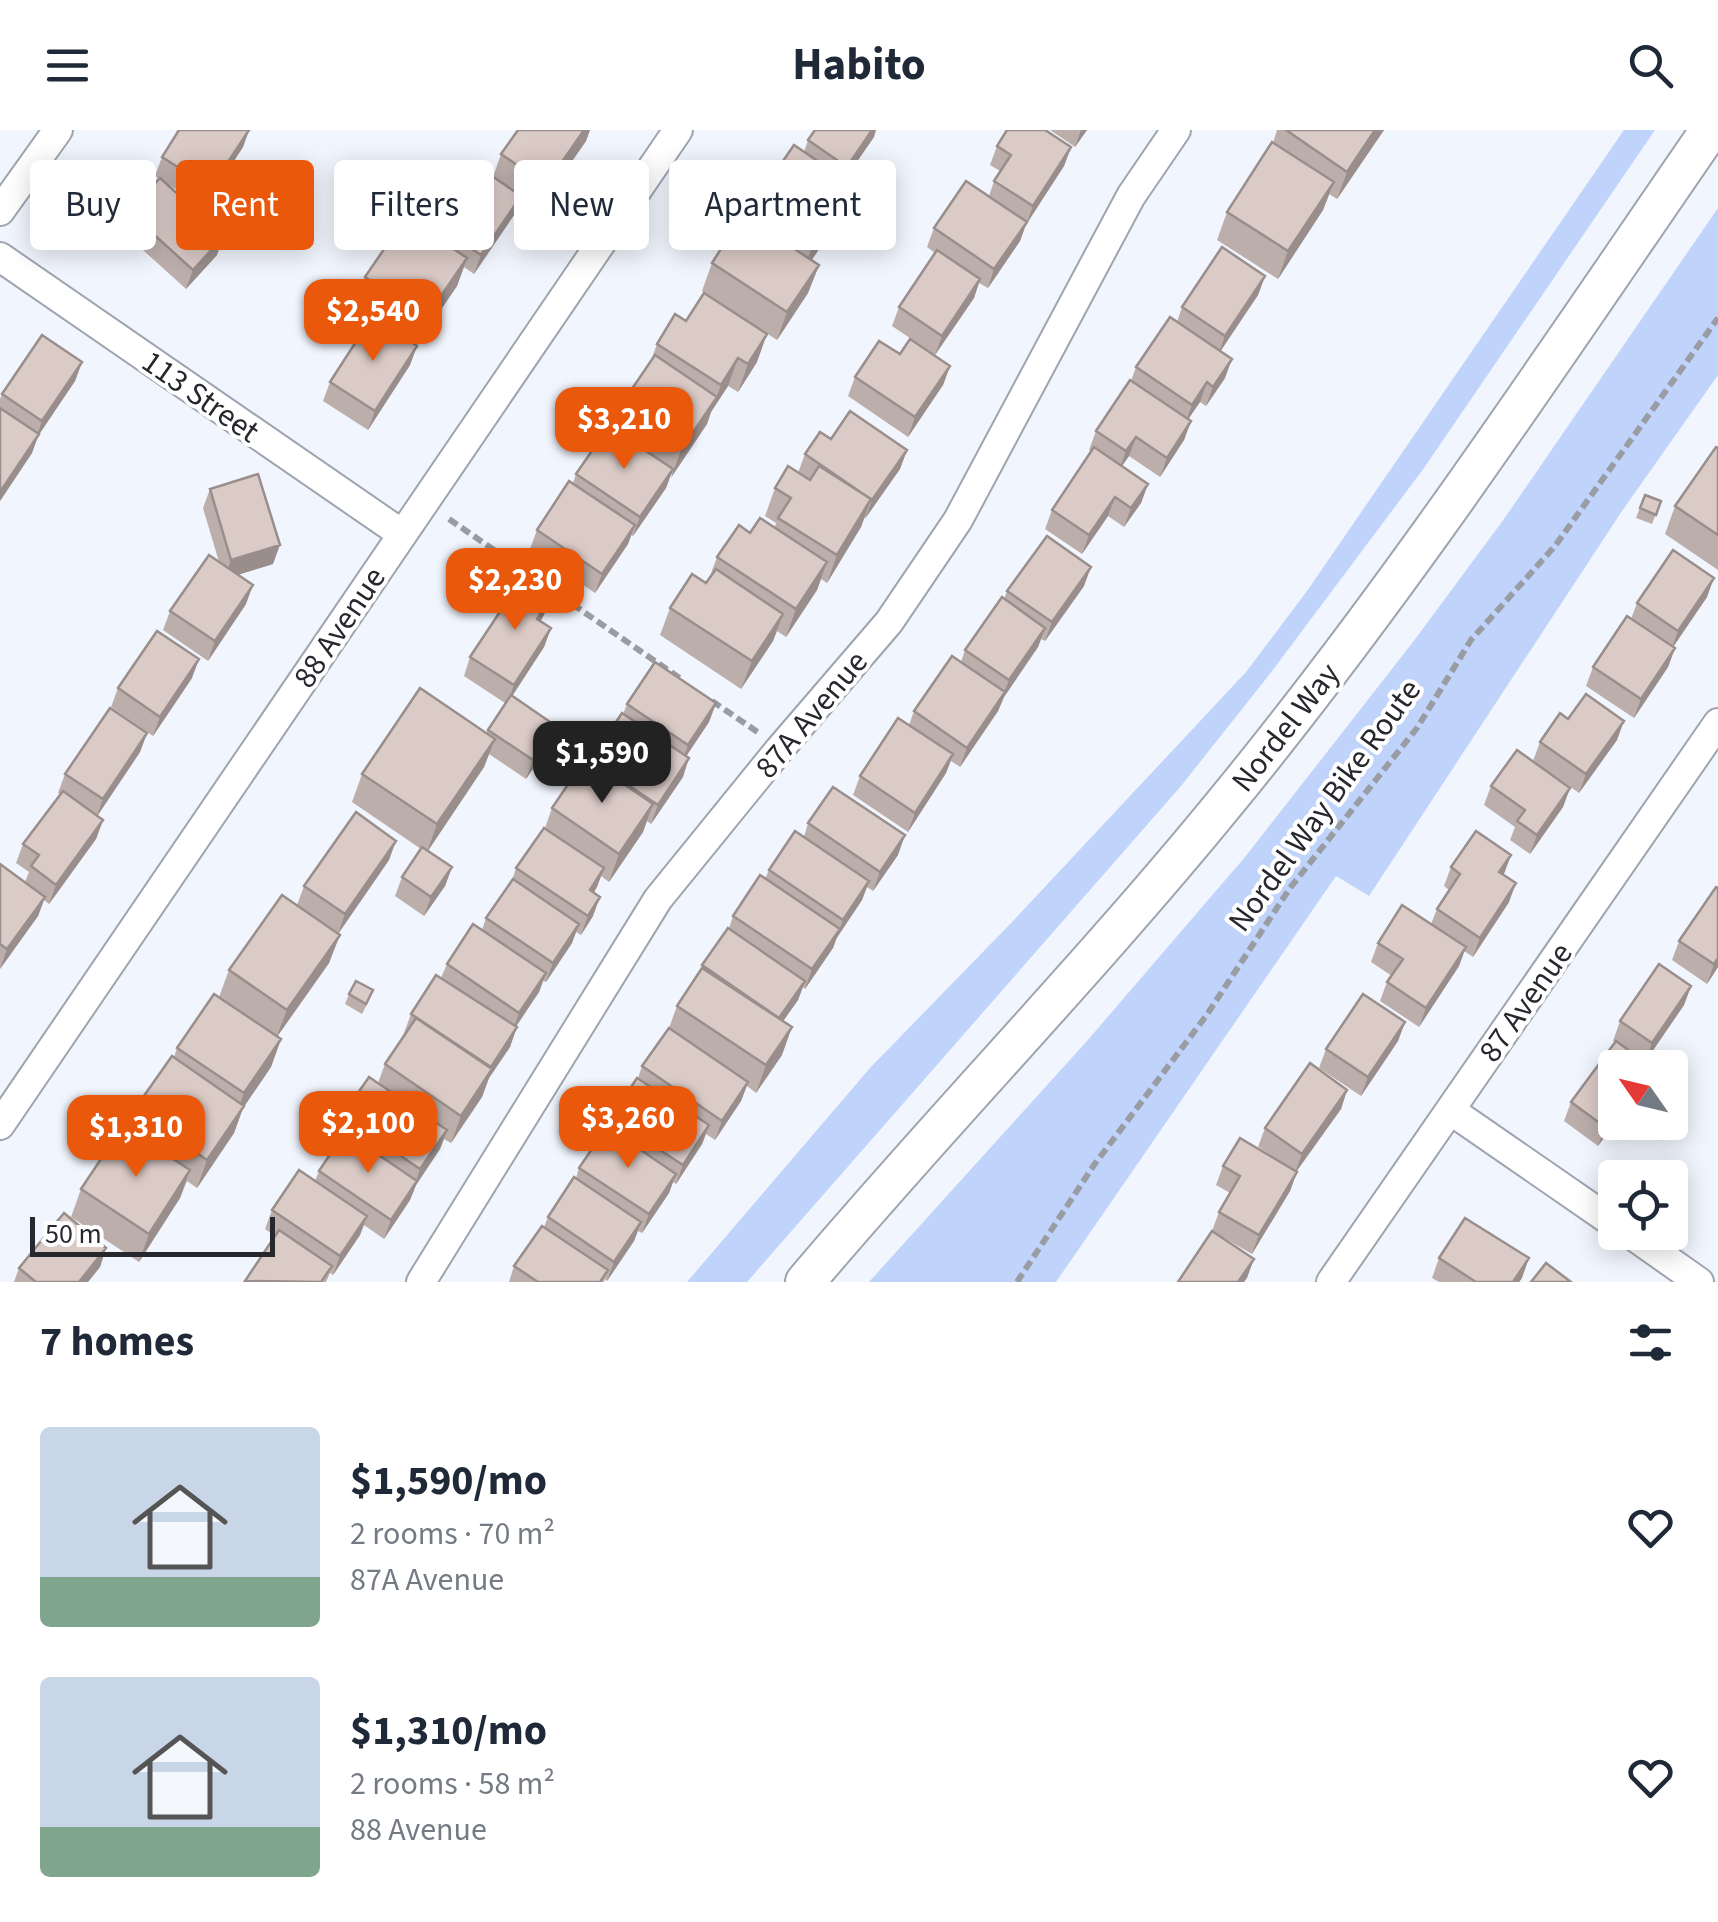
<!DOCTYPE html>
<html lang="en">
<head>
<meta charset="utf-8">
<style>
	body { margin:0; font-family:"Source Sans 3",sans-serif; background:#f2f2f3; color:#1f2937; height:100vh; display:flex; flex-direction:column; font-size:38px; white-space:nowrap }
	* { box-sizing:border-box; margin:0 }
	p { font-size:32px; color:#747a83 }
	.icon { flex:none; width:55px; height:55px; fill:none; stroke:currentColor; stroke-width:2; stroke-linecap:round; stroke-linejoin:round }
	.map { position:relative; height:1152px; overflow:hidden }
	.panel { display:flex; flex-direction:column; background:#fff; flex:1 }
	.panel>* { flex:none }
	.top-card { position:absolute; left:30px; top:30px; width:1000px; height:90px; display:flex; gap:20px }
	.needle { width:65px; rotate:304deg }
	.buttons { position:absolute; left:1598px; top:920px; display:grid; gap:20px }
	.buttons a { display:grid; place-items:center; width:90px; height:90px; border-radius:10px; background:#fff; box-shadow:0 5px 25px #0003; font-size:50px }
	.scale { position:absolute; left:30px; bottom:25px; width:245px; box-sizing:border-box; padding-left:10px; border:5px solid #26282d; border-top:0; font-size:28px; line-height:35px; white-space:nowrap; color:#26282d; -webkit-text-stroke:8px #fff; paint-order:stroke }
	.price { position:absolute; translate:-50% -85px; padding:0 22px; border-radius:20px; background:#ea580c; color:#fff; font-size:32px; line-height:65px; filter:drop-shadow(0 2px 5px #0008) }
	.price::after { content:''; position:absolute; left:50%; top:60px; width:30px; height:22px; margin-left:-15px; background:inherit; clip-path:polygon(0 0,100% 0,50% 100%) }
	.price.active { background:#222; color:#fff }
	ul { padding:0; list-style:none }
	li { display:flex; align-items:center; gap:30px; height:250px; padding:0 40px }
	li span { display:grid; place-items:center; flex:none; width:280px; height:200px; border-radius:10px; color:#555 }
	li>.icon { margin-inline-start:auto }
	span .icon { width:120px; height:120px; fill:#fffc; stroke-width:1 }
	li b { font-size:42px }
	h2 { display:flex; justify-content:space-between; align-items:center; height:120px; padding:0 40px; font-size:42px }
	.pill { padding:0 35px; border-radius:10px; background:#fff; box-shadow:0 5px 25px #0003; font-size:35px; line-height:90px }
	.pill.active { background:#ea580c; color:#fff }
	header { display:flex; justify-content:space-between; align-items:center; height:130px; padding:0 40px; background:#fff; font-size:45px; font-weight:700 }
	.map>svg:first-child { display:block }
	.green { fill:#c0d3fb }
	.lines { fill:none; stroke-linecap:round; stroke-linejoin:round }
	.minor-casing { stroke:#9ea4b0; stroke-width:32 }
	.secondary-casing { stroke:#9ea4b0; stroke-width:42 }
	.path { stroke:#999ca3; stroke-width:6; stroke-dasharray:10 5; stroke-linecap:butt }
	.minor { stroke:#fff; stroke-width:28 }
	.secondary { stroke:#fff; stroke-width:38 }
	.wall { fill:#bcafab }
	.shaded-wall { fill:#998e8b }
	.building { fill:#dbcbc7; stroke:#998e8b; stroke-width:2.5 }
	.labels { text-anchor:middle; stroke-width:8; stroke-linejoin:round; paint-order:stroke }
	.street-label { font-size:32px; fill:#26282d; stroke:#fff }
</style>
</head>
<body>
<header><svg class="icon" aria-label="menu" viewBox="0 0 24 24"><path d="M4 6h16M4 12h16M4 18h16"/></svg>Habito<svg class="icon" aria-label="search" viewBox="0 0 24 24"><circle cx="10" cy="10" r="6"/><path d="M15 15l6 6"/></svg></header>
<div class="map">
<svg width="1718" height="1152" viewBox="0 0 1718 1152">
	<rect width="100%" height="100%" fill="#f1f5fd"/>
	<!-- green -->
	<path class="green" d="M1624,0h31l-231,338 -155,207 -88,111 -434,496h-60l183,-214 144,-148 232,-248 61,-81z
		M1718,78v167l-96,136 -253,385 -33,-20 -280,406h-187l218,-241 158,-184 168,-215 91,-123z"/>
	<g class="lines">
		<defs>
			<path id="minor" d="M0,81l58,-81
				M0,127l402,277
				M1450,980l165,114
				M0,995l678,-995
				M1628,1102l71,50
				M421,1152l237,-383 121,-149 110,-128 69,-102 173,-324 45,-66
				M1331,1152l387,-559"/>
			<path id="secondary" d="M805,1152c137,-162 285,-314 419,-478 176,-214 329,-446 486,-674"/>
		</defs>
		<!-- minor casing -->
		<use href="#minor" class="minor-casing"/>
		<!-- secondary casing -->
		<use href="#secondary" class="secondary-casing"/>
		<!-- path -->
		<path class="path" d="M449,389l232,160
			M712,571l47,32
			M1017,1152l77,-117 112,-149 84,-128 127,-160 54,-88 84,-94 163,-228"/>
		<!-- minor -->
		<use href="#minor" class="minor"/>
		<!-- secondary -->
		<use href="#secondary" class="secondary"/>
	</g>
	<!-- wall -->
	<path class="wall" d="M249,0l-6,17 -39,60 -41,-26 54,74 -31,34 -64,-58 7,-19 30,-33 -4,-3 7,-19z
		M518,0h72l-4,11 -50,72 -17,-12 -5,14 -40,59 -10,-7 -7,19 -40,59 -7,20 -42,65 -45,-29 7,-19 62,-52 -37,-25 10,-28 73,-38 4,-10 51,-52 8,-23z
		M1050,0h37l-12,17z
		M1277,0h107l-47,69 -8,-5 -6,16 -45,69 -61,-39 10,-28 46,-69z
		M874,7l-29,42 -2,34 -32,47 8,5 -11,28 -31,47 -75,-49 10,-28 30,-23 2,-4 -2,-2 10,-28 52,-54 4,-12z
		M997,16l74,1 -7,19 -39,59 -5,16 -32,47 -9,-5 -5,15 -39,57 -43,-29 7,-19 36,-54 -8,-6 7,-19 55,-32 5,-15 6,-10 -10,-6z
		M1265,146l-7,19 -38,56 5,27 -19,28 -6,-4 -12,17 3,2 -7,19 -24,37 -31,-21 -7,10 26,18 -7,19 -17,24 -16,-11 -26,38 -37,-25 7,-19 39,-58 -2,-2 7,-19 35,-50 5,-14 41,-45 5,-15z
		M657,214l100,18 -19,30 -10,-6 -17,26 -4,12 -37,53 -4,11 -33,48 -2,-1 -3,9 -33,49 -65,-44 7,-19 36,-47 3,-9 36,-46 7,-20 31,-45z
		M900,224l50,12 -7,19 -35,52 -60,-41 7,-19z
		M82,232l-7,19 -37,55 -6,17 -32,48v-102l2,-5z
		M831,309l76,11 -7,19 -36,50 -3,8 -34,56 -6,-4 -4,11 -31,47 -9,-6 -4,10 -32,48 -81,-54 10,-27 36,-25 4,-7 7,-19 33,-24 25,-6 1,-4 -11,-7 10,-28 23,-15 7,-19z
		M1718,318v122l-53,-36 10,-28z
		M210,359l63,75 -35,11 8,29 -38,57 -45,-31 7,-19 49,-49 -16,-54z
		M1645,365l16,6 -9,23 -16,-6z
		M1084,456l-39,55 -4,-2 -3,8 -34,50 -6,14 -38,56 -9,-6 -5,12 -38,59 -55,-37 7,-19 49,-51 5,-14 47,-49 4,-12 39,-51 3,-8z
		M551,466l-10,25 10,7 -7,19 -32,49 44,30 -7,19 -23,34 -37,-25 -5,13 -56,84 24,16 -7,19 -21,30 -29,-20 7,-19 19,-28 -69,-47 10,-28 124,-41 19,-30 -41,-27 6,-19z
		M1707,467l-34,50 2,1 -7,19 -34,51 -48,-32 7,-19 38,-48 6,-16z
		M192,548l-39,58 -42,-29 7,-19z
		M716,573l-7,19 -23,34 -3,21 -32,47 -4,-3 -4,11 -34,50 -8,-6 -7,17 -1,23 -12,19 -5,-3 -4,11 -26,39 -3,-1 -4,11 -23,35 -6,20 -21,31 -7,19 -31,46 -7,-4 -4,10 -24,36 -6,15 -26,39 -20,-14 -4,10 -27,40 -3,-2 -4,9h-81l30,-46 -10,-7 7,-19 43,-29 4,-10 22,-32 -6,-3 7,-20 36,-33 7,-19 20,-30 -1,-1 7,-19 30,-36 6,-14 35,-34 4,-12 26,-37 4,-13 29,-40 7,-20 38,-47 33,-47 4,-10z
		M1568,589l49,21 -38,53 -46,-32 7,-19z
		M147,603l-7,19 -43,64 6,4 -7,19 -47,65 -5,-4 -6,16 -38,53v-105l25,18 4,-10 -13,-9 7,-19 37,-50 -2,-1 7,-19z
		M1491,656l79,2 -7,19 -33,47 -20,-14 5,-13 -31,-22z
		M808,693l90,32 -25,36 -6,-4 -5,13 -26,39 -3,9 -28,41 -2,-2 -5,13 -15,21 -1,34 -26,38 -9,-7 -6,15 -26,39 -9,-6 -4,10 -26,40 -3,-2 -4,11 -27,40 -4,-2 -4,10 -27,40 -2,-2 -1,3h-95l5,-16 30,-39 4,-10 28,-39 3,-10 28,-40 4,-10 27,-40 4,-12 27,-38 8,-22 52,-78 4,-12 32,-37 4,-9 35,-33z
		M389,730l-51,74 -9,29 -52,74 4,2 -10,28 -28,41 -9,25 -37,55 -10,-7 -7,17 -41,64 -68,-45 10,-28 46,-60 7,-19 40,-53 3,-9 42,-51 10,-27 68,-65 7,-19z
		M1451,737l53,8 5,27 -36,55 -9,-6 -5,15 -40,61 -39,-26 7,-19 5,-6 -21,-14 7,-19 53,-19 6,-15 12,-19 -5,-4z
		M1679,811l39,26 -11,17 -35,-24z
		M1691,856l-7,19 -39,57 -30,60 -17,24 -34,-25 7,-19 44,-60 -2,-1 7,-20z
		M349,864l20,6 -7,14 -17,-10z
		M1405,892l-7,19 -37,55 -42,-28 7,-19z
		M1347,960l-6,19 -44,62 -7,20 -38,63 -40,-23 7,-19 11,-19 -14,-8 7,-19 53,-7 -18,-12 7,-19z
		M106,1118l-6,19 -12,15h-74l5,-14z
		M1439,1128l83,20 -3,4h-80l-7,-4z"/>
	<!-- shaded-wall -->
	<path class="shaded-wall" d="M249,0l-6,17 -39,60 7,-19z
		M584,0h6l-4,11 -50,72 10,-28z
		M872,0h4l-2,7 -34,49 7,-19z
		M1081,0h6l-12,17z
		M1375,0h9l-47,69 10,-27z
		M1071,17l-7,19 -38,59 7,-19z
		M1334,52l-11,28 -45,69 10,-28z
		M853,55l-10,28 -41,62 10,-28z
		M521,66l-7,19 -40,59 7,-19z
		M1027,92l-7,19 -32,47 6,-19z
		M224,106l-7,19 -31,34 7,-19z
		M467,128l-10,28 -41,60 10,-28z
		M819,135l-11,28 -31,47 10,-28z
		M1265,146l-7,19 -40,60 7,-19z
		M980,149l-6,19 -39,57 7,-19z
		M767,204l-10,28 -19,30 10,-28z
		M417,216l-7,19 -42,65 7,-19z
		M738,228l-10,28 -17,26 -4,12 -36,54 10,-28 35,-52 5,-13z
		M1232,229l-7,19 -19,28 7,-19z
		M82,232l-7,19 -37,55 -6,17 -32,48v-9l36,-54 6,-17z
		M950,236l-7,19 -35,52 7,-20z
		M1207,252l-7,20 -15,22 7,-19z
		M1191,291l-7,19 -24,37 7,-19z
		M1136,307l-7,19 -10,14 7,-19z
		M907,320l-7,19 -35,50 7,-19z
		M673,339l-7,19 -33,48 7,-19z
		M1148,354l-7,19 -17,24 7,-19z
		M1115,367l-7,19 -26,38 7,-19z
		M871,369l-10,28 -34,56 10,-28z
		M635,395l-7,19 -33,49 7,-19z
		M280,415l-7,19 -49,15 7,-19z
		M827,432l-10,28 -31,47 10,-28z
		M1091,437l-7,19 -39,55 7,-19z
		M1714,448l-7,19 -36,53 7,-19z
		M253,455l-7,19 -38,57 7,-20z
		M551,466l-7,19 -14,23 7,-19z
		M783,484l-10,27 -32,48 11,-28z
		M551,498l-7,19 -37,57 7,-19z
		M1045,498l-7,19 -34,50 -6,14 -38,56 7,-19 36,-53 6,-15z
		M1675,518l-7,19 -34,51 7,-19z
		M199,529l-7,19 -39,58 7,-19z
		M716,573l-7,19 -28,42 7,-19z
		M1624,591l-7,19 -38,53 7,-19z
		M556,596l-7,19 -23,34 7,-19z
		M147,603l-7,19 -44,66 7,-19z
		M495,609l-11,28 -57,85 10,-28z
		M953,624l-7,19 -38,59 7,-19z
		M689,628l-6,19 -32,47 7,-19z
		M1570,658l-7,19 -33,47 7,-19z
		M653,674l-10,28 -34,50 10,-28z
		M103,690l-7,19 -47,65 7,-19z
		M905,705l-7,20 -25,36 7,-19z
		M396,711l-7,19 -51,74 7,-20z
		M1511,725l-7,19 -12,18 7,-20z
		M452,737l-7,19 -21,30 7,-19z
		M604,738l-7,19 -14,22 7,-19z
		M869,751l-7,19 -26,39 7,-19z
		M1516,753l-7,19 -36,55 7,-19z
		M45,767l-7,19 -38,53 7,-20z
		M600,767l-7,19 -12,19 7,-19z
		M579,794l-7,19 -26,39 7,-19z
		M840,799l-7,19 -28,41 7,-20z
		M340,805l-11,28 -53,75 11,-28z
		M1466,817l-7,19 -40,61 7,-19z
		M1718,828v9l-11,17 7,-20z
		M546,843l-7,19 -27,40 7,-19z
		M805,851l-7,19 -26,37 7,-19z
		M1691,856l-7,19 -39,57 7,-19z
		M1405,892l-7,19 -37,55 7,-19z
		M517,897l-7,20 -21,31 -7,19 -31,46 10,-27z
		M792,897l-10,28 -26,38 10,-28z
		M281,909l-10,28 -28,41 -9,25 -37,55 10,-28 28,-42 9,-25z
		M748,952l-7,19 -26,39 7,-19z
		M1347,960l-6,19 -46,64 7,-19z
		M1615,983v9l-17,24 7,-19z
		M709,995l-7,19 -26,40 7,-19z
		M447,1000l-7,19 -24,36 -6,15 -26,39 7,-19 24,-36 5,-15z
		M190,1040l-10,28 -41,64 10,-28z
		M1297,1042l-7,19 -38,63 7,-19z
		M676,1044l-7,19 -27,40 7,-19z
		M367,1086l-7,19 -27,40 7,-19z
		M641,1092l-7,19 -27,40 7,-19z
		M106,1118l-6,19 -12,15h-9z
		M1529,1128l-7,20 -3,4h-6z
		M1254,1129l-7,19 -3,4h-6z"/>
	<!-- building -->
	<path class="building" d="M179,0h70l-38,58 -49,-31z
		M518,0h66l-38,55 -45,-31z
		M815,0h57l-25,37 -39,-27z
		M1007,0h38l26,17 -38,59 -39,-25 17,-26 -14,-9z
		M1286,0h89l-28,42z
		M1272,12l62,40 -46,69 -61,-39z
		M794,15l59,40 -41,62 -60,-41z
		M482,39l39,27 -40,59 -39,-26z
		M160,48l64,58 -31,34 -64,-58z
		M966,51l61,41 -33,47 -60,-41z
		M406,87l61,41 -41,60 -61,-41z
		M753,92l66,43 -32,47 -75,-49 19,-30 11,7z
		M1222,117l43,29 -40,60 -43,-29z
		M937,120l43,29 -38,57 -43,-29z
		M704,163l63,41 -19,30 -10,-6 -17,27 -64,-41 18,-30 11,7z
		M372,187l45,29 -42,65 -45,-29z
		M1170,187l62,42 -19,28 -6,-5 -15,23 -56,-38z
		M42,205l40,27 -40,59 -40,-27z
		M910,209l40,27 -35,51 -60,-40 24,-36 21,13z
		M655,225l62,42 -36,53 -62,-42z
		M1130,250l61,41 -24,37 -31,-21 -10,14 -30,-20z
		M0,278l39,26 -39,58z
		M850,281l57,39 -35,50 -67,-46 15,-22 11,7z
		M609,296l64,43 -33,48 -64,-43z
		M1094,317l54,37 -17,24 -16,-11 -26,38 -37,-25z
		M1716,317l2,1v87l-43,-29z
		M788,336l22,14 9,-14 52,33 -34,56 -59,-37 13,-20 -16,-10z
		M258,344l22,71 -49,15 -21,-71z
		M569,351l66,44 -33,49 -65,-44z
		M1645,365l16,6 -5,14 -16,-7z
		M760,388l67,44 -31,47 -79,-52 22,-32 11,8z
		M1047,406l44,31 -39,55 -45,-31z
		M1673,420l41,28 -36,53 -41,-28z
		M209,425l44,30 -38,56 -45,-30z
		M716,439l67,45 -31,47 -82,-53 22,-34 14,9z
		M523,447l28,19 -14,23 14,9 -37,57 -44,-28z
		M1002,467l43,31 -36,52 -44,-30z
		M1627,486l48,32 -34,51 -48,-32z
		M157,501l42,28 -39,58 -42,-29z
		M952,526l53,36 -38,56 -53,-37z
		M655,532l61,41 -28,42 -61,-41z
		M420,558l75,51 -58,85 -75,-50z
		M1586,564l38,27 -38,53 -46,-32 20,-29 8,6z
		M511,565l45,31 -23,34 -45,-30z
		M110,578l37,25 -44,66 -38,-25z
		M622,583l67,45 -31,47 -67,-45z
		M898,588l55,36 -38,59 -55,-37z
		M1517,620l53,38 -33,47 -20,-14 8,-11 -34,-24z
		M586,628l67,46 -34,50 -67,-46z
		M833,657l72,48 -25,37 -72,-49z
		M63,661l40,29 -47,65 -25,-19 8,-11 -16,-11z
		M356,682l40,29 -51,73 -41,-28z
		M544,698l60,40 -14,22 10,7 -12,19 -72,-48z
		M795,701l74,50 -26,39 -74,-50z
		M1476,701l35,24 -12,17 17,11 -36,55 -43,-29 23,-35 -9,-7z
		M422,717l30,20 -21,30 -29,-20z
		M0,734l45,33 -38,52 -7,-5z
		M760,745l80,54 -28,40 -79,-53z
		M513,749l66,45 -26,39 -67,-45z
		M1716,757l2,1v70l-4,6 -35,-23z
		M282,765l58,40 -53,75 -58,-40z
		M1402,775l64,42 -40,61 -39,-26 16,-23 -25,-16z
		M473,794l73,49 -27,40 -72,-49z
		M728,798l77,53 -26,37 -77,-53z
		M1659,834l32,22 -39,57 -32,-22z
		M702,838l90,59 -26,38 -89,-59z
		M436,845l81,52 -26,40 -80,-53z
		M356,851l17,9 -7,14 -17,-10z
		M214,864l67,45 -37,54 -67,-45z
		M1363,864l42,28 -37,55 -42,-28z
		M416,888l76,51 -31,47 -76,-52z
		M669,898l79,54 -26,39 -80,-55z
		M1616,911l34,25 -1,2h-34v45l-10,14 -34,-25z
		M172,926l72,50 -37,54 -73,-50z
		M1310,933l37,27 -45,64 -37,-26z
		M369,947l78,53 -27,39 -78,-53z
		M637,948l72,47 -26,40 -72,-47z
		M123,996l67,44 -41,64 -68,-45z
		M607,997l69,47 -27,40 -70,-46z
		M345,1002l72,49 -26,39 -72,-49z
		M1240,1008l57,34 -38,63 -40,-23 21,-36 -17,-10z
		M299,1040l68,46 -27,40 -68,-46z
		M574,1047l67,45 -27,40 -66,-45z
		M64,1083l42,35 -27,34h-43l-17,-14z
		M1465,1088l64,40 -16,24h-37l-37,-24z
		M542,1096l66,44 -8,12h-62l-24,-16z
		M279,1100l53,36 -11,16 -76,-1z
		M1212,1101l42,28 -16,23h-60z
		M1546,1133l25,19h-40z"/>
	<g class="labels">
		<!-- street labels -->
		<g class="street-label">
			<text transform="translate(201 266) rotate(35)" y="11">113 Street</text>
			<text transform="translate(339 497) rotate(-56)" y="11">88 Avenue</text>
			<text transform="translate(811 584) rotate(-50)" y="11">87A Avenue</text>
			<text transform="translate(1285 597) rotate(-52)" y="11">Nordel Way</text>
			<text transform="translate(1324 675) rotate(-54)" y="11">Nordel Way Bike Route</text>
			<text transform="translate(1525 872) rotate(-55)" y="11">87 Avenue</text>
		</g>
	</g>
</svg>
<div class="buttons">
<a><svg class="needle" viewBox="-14 -14 28 28"><path d="M0-13l5 13h-10z" fill="#e53935"/><path d="M0 13l5-13h-10z" fill="#747a83"/></svg></a>
<a><svg class="icon" aria-label="locate" viewBox="0 0 24 24"><circle cx="12" cy="12" r="6"/><path d="M12 2v4M12 18v4M2 12h4M18 12h4"/></svg></a>
</div>
<div class="scale">50 m</div>
<b class="price" style="left:373px;top:234px">$2,540</b>
<b class="price" style="left:624px;top:342px">$3,210</b>
<b class="price" style="left:515px;top:503px">$2,230</b>
<b class="price active" style="left:602px;top:676px">$1,590</b>
<b class="price" style="left:628px;top:1041px">$3,260</b>
<b class="price" style="left:368px;top:1046px">$2,100</b>
<b class="price" style="left:136px;top:1050px">$1,310</b>
<div class="top-card">
<a class="pill">Buy</a>
<a class="pill active">Rent</a>
<a class="pill">Filters</a>
<a class="pill">New</a>
<a class="pill">Apartment</a>
</div>
</div>
<section class="panel">
<h2>7 homes<svg class="icon" aria-label="filters" viewBox="0 0 24 24"><path d="M4 7h16M4 17h16"/><circle cx="9" cy="7" r="2"/><circle cx="15" cy="17" r="2"/></svg></h2>
<ul>
<li><span style="background:linear-gradient(#c9d6e8 75%,#7fa58c 0)"><svg class="icon" aria-label="home" viewBox="0 0 24 24"><path d="M3 11l9-7 9 7M6 9v11h12V9"/></svg></span><div><b>$1,590/mo</b><p>2 rooms · 70 m²</p><p>87A Avenue</p></div><svg class="icon" aria-label="heart" viewBox="0 0 24 24"><path d="M12 20l-8-8c-3-5 5-10 8-4 3-6 11-1 8 4z"/></svg></li>
<li><span style="background:linear-gradient(#c9d6e8 75%,#7fa58c 0)"><svg class="icon" aria-label="home" viewBox="0 0 24 24"><path d="M3 11l9-7 9 7M6 9v11h12V9"/></svg></span><div><b>$1,310/mo</b><p>2 rooms · 58 m²</p><p>88 Avenue</p></div><svg class="icon" aria-label="heart" viewBox="0 0 24 24"><path d="M12 20l-8-8c-3-5 5-10 8-4 3-6 11-1 8 4z"/></svg></li>
</ul>
</section>
</body>
</html>
